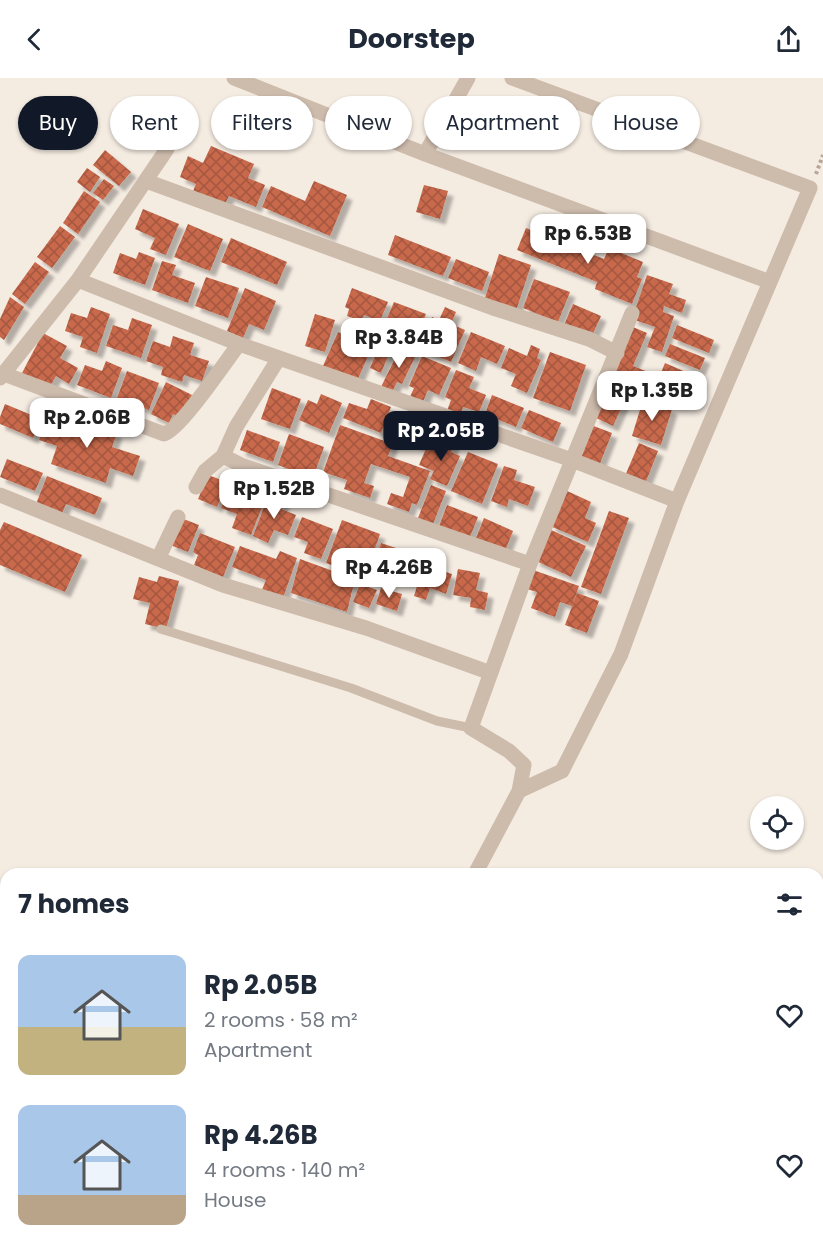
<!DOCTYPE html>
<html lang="en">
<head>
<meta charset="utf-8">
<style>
	body { margin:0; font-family:Poppins,sans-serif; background:#f2f2f3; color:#1f2937; height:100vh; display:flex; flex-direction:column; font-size:22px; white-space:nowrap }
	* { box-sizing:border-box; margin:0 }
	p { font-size:20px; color:#747a83 }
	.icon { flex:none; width:33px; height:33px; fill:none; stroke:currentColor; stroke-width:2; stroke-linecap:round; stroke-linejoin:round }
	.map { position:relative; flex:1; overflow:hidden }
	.panel { position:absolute; left:0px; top:790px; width:824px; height:386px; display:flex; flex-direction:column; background:#fff; border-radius:18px 18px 0 0; box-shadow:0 2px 4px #0004 }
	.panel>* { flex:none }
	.guide { position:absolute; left:18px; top:18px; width:788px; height:54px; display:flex; gap:12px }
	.controls { position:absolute; left:750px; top:718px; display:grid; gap:12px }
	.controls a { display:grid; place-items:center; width:54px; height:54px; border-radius:50%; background:#fff; box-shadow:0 2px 4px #0004; font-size:30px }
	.price { position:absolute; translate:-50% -51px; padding:0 14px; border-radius:12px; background:#fff; color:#222; font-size:20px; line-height:39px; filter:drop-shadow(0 2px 3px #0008) }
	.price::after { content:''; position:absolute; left:50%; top:36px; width:18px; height:14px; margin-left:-9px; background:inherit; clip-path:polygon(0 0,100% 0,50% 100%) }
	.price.selected { background:#111827; color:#fff }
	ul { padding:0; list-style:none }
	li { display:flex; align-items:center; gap:18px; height:150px; padding:0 18px }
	li span { display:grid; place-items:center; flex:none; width:168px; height:120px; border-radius:12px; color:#555 }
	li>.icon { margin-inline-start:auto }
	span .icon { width:72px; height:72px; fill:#fffc; stroke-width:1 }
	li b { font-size:26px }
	h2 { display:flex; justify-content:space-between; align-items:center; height:72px; padding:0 18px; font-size:26px }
	.chip { padding:0 21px; border-radius:27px; background:#fff; box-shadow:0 2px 4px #0004; font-size:21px; line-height:54px }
	.chip.selected { background:#111827; color:#fff }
	header { display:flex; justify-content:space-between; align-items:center; height:78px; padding:0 18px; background:#fff; font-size:27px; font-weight:700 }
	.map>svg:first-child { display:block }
	.building { fill:url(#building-cross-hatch); filter:url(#shadow) }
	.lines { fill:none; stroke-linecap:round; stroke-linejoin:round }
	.path { stroke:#b9a596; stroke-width:4; stroke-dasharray:3 3; stroke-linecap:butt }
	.service { stroke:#cdbbac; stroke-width:9 }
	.minor { stroke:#cdbbac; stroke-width:15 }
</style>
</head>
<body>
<header><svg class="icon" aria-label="back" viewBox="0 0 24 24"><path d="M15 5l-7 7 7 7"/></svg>Doorstep<svg class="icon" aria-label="share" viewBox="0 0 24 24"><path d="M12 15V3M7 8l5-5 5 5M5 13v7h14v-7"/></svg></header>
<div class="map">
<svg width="823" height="1175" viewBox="0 0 823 1175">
	<defs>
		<pattern id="building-cross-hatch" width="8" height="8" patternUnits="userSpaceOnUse" patternTransform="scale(1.5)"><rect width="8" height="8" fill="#c8694b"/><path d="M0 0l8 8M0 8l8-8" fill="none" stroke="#a4573f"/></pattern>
		<filter id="shadow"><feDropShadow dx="5.5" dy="5.5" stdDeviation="1.5" flood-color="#0004"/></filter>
	</defs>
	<rect width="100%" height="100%" fill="#f4ebe1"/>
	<!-- building -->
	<path class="building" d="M211,68l43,18 -6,14 17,7 -9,22 -27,-11 -4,8 -32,-13 3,-7 -16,-7 8,-21 15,7z
		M105,72l26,22 -12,14 -26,-21z
		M87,90l13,9 -10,15 -13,-10z
		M104,101l10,7 -11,14 -10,-7z
		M314,103l33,14 -17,41 -68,-29 9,-21 34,15z
		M424,107l24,6 -8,28 -24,-7z
		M84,113l16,11 -22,32 -15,-11z
		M143,131l36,15 -13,31 -16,-6 5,-11 -20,-9z
		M188,146l35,15 -13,32 -36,-14z
		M60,148l15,11 -23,31 -15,-11z
		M526,150l78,31 5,-11 34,14 -6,15 5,2 -10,25 -37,-15 2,-7 -80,-32z
		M395,157l56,22 -8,19 -55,-21z
		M231,160l56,24 -10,23 -56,-23z
		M139,174l16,6 -10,27 -32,-12 7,-20 16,6z
		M499,176l32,11 -15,46 -32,-10z
		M456,181l33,13 -7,19 -34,-13z
		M162,183l14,4 -4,10 23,8 -7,20 -36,-13z
		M35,184l14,10 -24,32 -13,-10z
		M647,197l26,9 -4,10 17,6 -4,13 -18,-7 -1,6 11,4 -12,36 -15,-5 8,-20 -23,-8z
		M206,199l33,11 -11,30 -33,-12z
		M534,201l36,13 -12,30 -35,-14z
		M245,210l31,13 -12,29 -15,-6 -6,14 -16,-7z
		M352,210l36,14 -8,19 -16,-6 -3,6 -14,-5 2,-7 -4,-2z
		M10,219l14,10 -20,33 -4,-3v-18z
		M394,224l32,12 -9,22 -32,-13z
		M573,226l28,12 -10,22 -27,-13z
		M91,229l19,7 -13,39 -17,-6 3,-10 -18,-6 6,-18 16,5z
		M445,229l11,5 -5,12 14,6 -14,32 -33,-14 14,-31 7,3z
		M315,236l20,6 -10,32 -20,-6z
		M132,240l20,7 -11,33 -35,-12 7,-21 15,5z
		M677,247l37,15 -5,13 -37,-15z
		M633,249l14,6 -14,33 20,8 -8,19 -34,-14z
		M358,253l13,5 -4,9 5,2 -15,34 -34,-15 15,-34 16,8z
		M471,254l34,14 -8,18 -16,-7 -5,14 -18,-8z
		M43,255l24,13 -7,12 18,10 -9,16 -13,-8 -7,12 -27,-15z
		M173,258l21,7 -4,12 19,6 -7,20 -18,-6 -2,7 -21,-7 2,-8 -17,-6 7,-20 17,6z
		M381,264l11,5 -11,26 -11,-5z
		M670,266l35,14 -5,12 -35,-14z
		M531,267l9,4 -3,9 4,2 -14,33 -16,-7 5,-12 -15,-6 8,-20 18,8z
		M401,268l16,7 -15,31 -5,-2 -5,10 -11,-5z
		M550,274l36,13 -16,46 -37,-13z
		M422,278l29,12 -12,27 -11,-5 -6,14 -13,-5 5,-11 -5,-2z
		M106,283l16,7 -11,30 -34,-13 8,-20 17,6z
		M665,285l28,12 -13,29 -27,-12z
		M456,292l18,7 -5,11 17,7 -7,17 -16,-5 -3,9 -13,-5 4,-11 -6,-3z
		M127,293l32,12 -10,27 -32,-12z
		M166,304l26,13 -12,23 -7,-4 -4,9 -18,-9z
		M609,305l20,8 -16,35 -19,-9z
		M272,310l29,11 -11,30 -29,-10z
		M321,316l21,9 -13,30 -30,-13 9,-20 9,4z
		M492,317l32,13 -8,19 -31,-13z
		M371,321l20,8 -10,26 -38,-15 6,-15 18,6z
		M643,322l29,9 -11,36 -29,-9z
		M5,326l36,15 -8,19 -33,-14v-7z
		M529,332l32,13 -8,19 -32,-14z
		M65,336l52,19 -5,14 28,9 -7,20 -23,-8 -4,15 -55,-19 6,-18 -18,-6 7,-19 15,5z
		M415,337l18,5 -9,27 -18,-6z
		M392,344l13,4 -5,15 -12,-5z
		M340,347l53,19 -5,12 42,15 -13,34 -5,-2 -3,9 -22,-8 4,-11 12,4 7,-20 -39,-13 -7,19 10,3 -4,12 -26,-9 3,-9 -24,-8z
		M591,347l21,8 -13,33 -20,-8z
		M247,352l33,12 -7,20 -33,-12z
		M289,356l35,13 -11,31 -35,-13z
		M445,360l10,4 -4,10 9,4 -13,30 -17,-7 4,-8 -15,-6 9,-21 12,6z
		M639,365l19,8 -13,33 -20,-8z
		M468,374l30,12 -16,40 -31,-13z
		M7,381l36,14 -8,18 -35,-14z
		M504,388l13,4 -3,10 21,7 -7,19 -19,-7 -2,8 -16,-6z
		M208,397l19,7 -10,25 -19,-8z
		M47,398l55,22 -7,17 -29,-11 -4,10 -26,-10z
		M247,406l21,8 -17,43 -19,-7 5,-14 -16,-6 7,-18 15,6z
		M431,407l15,6 -13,33 -15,-6z
		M565,412l26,12 -6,16 11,5 -8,19 -38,-16z
		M269,416l16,7 -4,8 15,6 -8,20 -14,-5 -6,13 -15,-7z
		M447,427l31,12 -8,20 -31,-11z
		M609,433l20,7 -28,76 -20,-7z
		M302,439l31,12 -12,30 -17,-6 4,-11 -14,-5z
		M181,440l18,7 -11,27 -18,-7z
		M484,440l29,13 -8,20 -29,-13z
		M342,442l38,14 -11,32 -9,-3 -4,11 -30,-11z
		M4,444l78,33 -17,37 -65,-27v-35z
		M549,451l37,17 -15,31 -37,-17z
		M200,455l35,14 -12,30 -29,-12 4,-10 -5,-3z
		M381,465l33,11 -9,26 -17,-5 -3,8 -11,-4 4,-10 -5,-2z
		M240,468l36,13 4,-8 17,7 -15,43 -21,-9 5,-12 -34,-13z
		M427,477l10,4 -3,9 18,6 -6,20 -16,-6 -4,12 -12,-4 4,-13 -7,-2 6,-19 6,3z
		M300,481l55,20 -8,33 -56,-19z
		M458,491l22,4 -4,17 12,3 -3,17 -15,-3 1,-9 -18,-3z
		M533,492l46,16 -7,20 -12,-4 -5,15 -24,-9 6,-16 -10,-3z
		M159,498l20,5 -13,48 -21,-5 5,-21 -17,-4 6,-22 18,5z
		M360,506l17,6 -8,18 -16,-6z
		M381,510l21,6 -5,17 -21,-7z
		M577,515l22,8 -12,32 -22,-8z"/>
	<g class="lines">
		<!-- path -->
		<path class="path" d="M816,96l7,-19"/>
		<!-- service -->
		<path class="service" d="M161,551l190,59 86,33 34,7
			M357,1170l1,5"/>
		<!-- minor -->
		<path class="minor" d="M234,0l191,76 345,128 -93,219 -56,153 -59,117 -43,20
			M512,0l298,110 -40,94
			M425,76l43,-76
			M146,103l347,127 96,31 28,14
			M78,202l161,64 333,116 105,41
			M279,280l-43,69 -13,29 18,9 289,99
			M4,296l160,60c15,-3 63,-74 75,-90
			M0,300l78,-98 89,-131
			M196,409l9,-16 18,-15
			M0,417l223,90 143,43 125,45
			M158,481l20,-42
			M475,796l44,-83 5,-26 -15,-14 -38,-23 59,-164 102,-251
			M818,1044l5,2"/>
	</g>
</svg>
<div class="controls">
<a><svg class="icon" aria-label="locate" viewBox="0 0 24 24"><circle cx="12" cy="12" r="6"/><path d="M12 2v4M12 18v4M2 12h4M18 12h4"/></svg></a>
</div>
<b class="price" style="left:588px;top:187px">Rp 6.53B</b>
<b class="price" style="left:399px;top:291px">Rp 3.84B</b>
<b class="price" style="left:652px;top:344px">Rp 1.35B</b>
<b class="price" style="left:87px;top:371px">Rp 2.06B</b>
<b class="price selected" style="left:441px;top:384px">Rp 2.05B</b>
<b class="price" style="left:274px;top:442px">Rp 1.52B</b>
<b class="price" style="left:389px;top:521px">Rp 4.26B</b>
<div class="guide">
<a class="chip selected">Buy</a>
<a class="chip">Rent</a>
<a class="chip">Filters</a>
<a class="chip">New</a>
<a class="chip">Apartment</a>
<a class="chip">House</a>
</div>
<section class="panel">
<h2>7 homes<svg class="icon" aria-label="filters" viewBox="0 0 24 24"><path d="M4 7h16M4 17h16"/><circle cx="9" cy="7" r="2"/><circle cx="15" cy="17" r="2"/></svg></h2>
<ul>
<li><span style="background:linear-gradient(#a9c7e8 60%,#c2b280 0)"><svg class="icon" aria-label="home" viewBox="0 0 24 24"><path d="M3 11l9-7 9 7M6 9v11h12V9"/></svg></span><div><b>Rp 2.05B</b><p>2 rooms · 58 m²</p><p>Apartment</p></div><svg class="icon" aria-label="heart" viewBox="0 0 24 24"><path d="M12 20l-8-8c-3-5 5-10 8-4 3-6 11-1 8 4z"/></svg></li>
<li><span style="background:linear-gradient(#a9c7e8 75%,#b9a48a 0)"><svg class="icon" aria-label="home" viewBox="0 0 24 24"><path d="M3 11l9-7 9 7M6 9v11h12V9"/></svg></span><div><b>Rp 4.26B</b><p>4 rooms · 140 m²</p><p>House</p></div><svg class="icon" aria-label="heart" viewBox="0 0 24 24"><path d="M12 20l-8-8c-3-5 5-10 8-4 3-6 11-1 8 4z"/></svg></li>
</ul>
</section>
</div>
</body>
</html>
